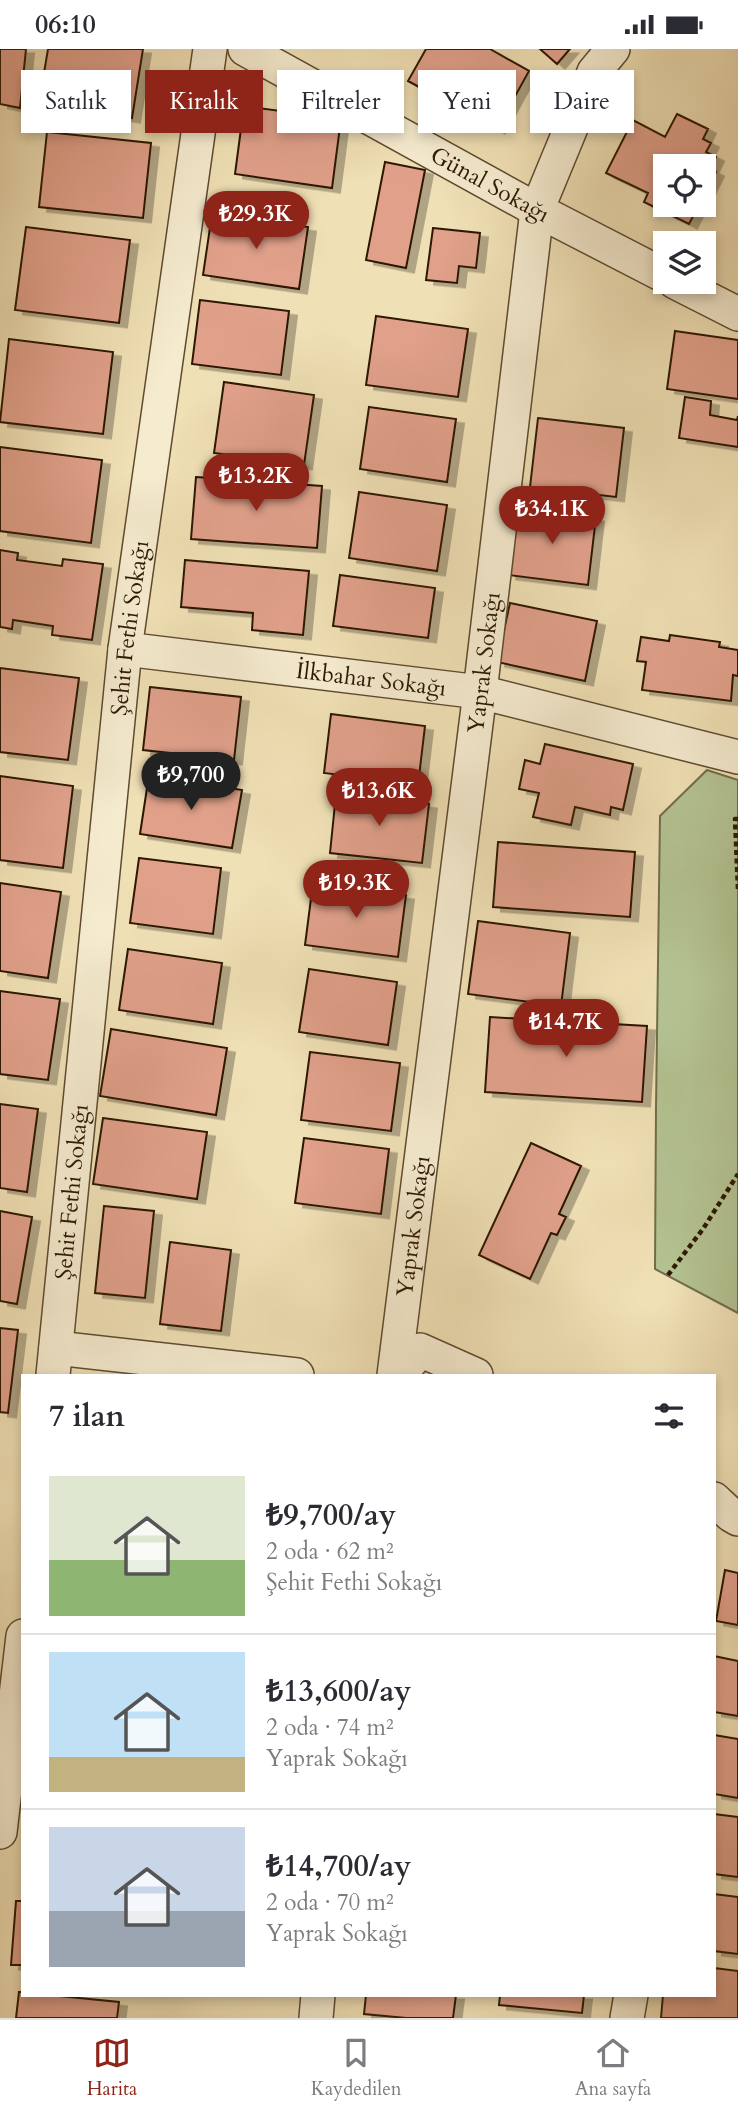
<!DOCTYPE html>
<html lang="tr">
<head>
<meta charset="utf-8">
<style>
	body { margin:0; font-family:Cardo,serif; background:#f7f7f7; color:#2b2b33; height:100vh; display:flex; flex-direction:column; font-size:26px; white-space:nowrap }
	* { box-sizing:border-box; margin:0 }
	p { font-size:23px; color:#7c7c81 }
	.icon { flex:none; width:38px; height:38px; fill:none; stroke:currentColor; stroke-width:2; stroke-linecap:round; stroke-linejoin:round }
	.map { position:relative; flex:1; overflow:hidden }
	.side { position:absolute; left:21px; top:1325px; width:695px; height:623px; display:flex; flex-direction:column; background:#fff; border-radius:0px; box-shadow:0 4px 10px #0003 }
	.side>* { flex:none }
	.guide { position:absolute; left:21px; top:21px; width:696px; height:63px; display:flex; gap:14px }
	.tools { position:absolute; left:653px; top:105px; display:grid; gap:14px }
	.tools a { display:grid; place-items:center; width:63px; height:63px; border-radius:0px; background:#fff; box-shadow:0 4px 10px #0003; font-size:35px }
	.price { position:absolute; translate:-50% -60px; padding:0 16px; border-radius:24px; background:#8f2418; color:#fff; font-size:23px; line-height:46px; filter:drop-shadow(0 2px 4px #0008) }
	.price::after { content:''; position:absolute; left:50%; top:42px; width:21px; height:16px; margin-left:-10px; background:inherit; clip-path:polygon(0 0,100% 0,50% 100%) }
	.price.selected { background:#222; color:#fff }
	ul { padding:0; list-style:none }
	li { display:flex; align-items:center; gap:21px; height:175px; padding:0 28px }
	li+li { border-top:2px solid #e1e1e2 }
	li span { display:grid; place-items:center; flex:none; width:196px; height:140px; border-radius:0px; color:#555 }
	li>.icon { margin-inline-start:auto }
	span .icon { width:84px; height:84px; fill:#fffc; stroke-width:1 }
	li b { font-size:30px }
	h2 { display:flex; justify-content:space-between; align-items:center; height:84px; padding:0 28px; font-size:30px }
	.tag { padding:0 24px; border-radius:0px; background:#fff; box-shadow:0 4px 10px #0003; font-size:24px; line-height:63px }
	.tag.selected { background:#8f2418; color:#fff }
	.status { display:flex; justify-content:space-between; align-items:center; height:49px; padding:0 35px; background:#fff; direction:ltr }
	.status svg { height:19px; fill:currentColor }
	.dock { display:flex; justify-content:space-around; align-items:center; height:98px; border-top:2px solid #e1e1e2; background:#fff; font-size:19px; color:#7c7c81 }
	.dock a { display:grid; justify-items:center; gap:4px }
	.dock .selected { color:#8f2418 }
	.map>svg:first-child { display:block }
	.green { fill:#b4c392; stroke:#706e4a; stroke-width:2 }
	.building { fill:#e0a08a; stroke:#2d1802; stroke-width:2; filter:url(#shadow) }
	.lines { fill:none; stroke-linecap:round; stroke-linejoin:round }
	.minor-casing { stroke:#5e4a2f; stroke-width:36 }
	.path { stroke:#2d1802; stroke-width:4.5; stroke-dasharray:5 3.5; stroke-linecap:butt }
	.minor { stroke:#f5ebcf; stroke-width:33 }
	.labels { text-anchor:middle; stroke-width:5; stroke-linejoin:round; paint-order:stroke }
	.street-label { font-size:23px; fill:#2d1802; stroke:#f5ebcf }
</style>
</head>
<body>
<div class="status"><b>06:10</b><svg viewBox="0 0 49 12"><path d="M0 12V9h3v3zM5 12V6h3v6zM10 12V3h3v9zM15 12V0h3v12zM26 1h20v11H26zM47 4h2v5h-2z"/></svg></div>
<div class="map">
<svg width="738" height="1969" viewBox="0 0 738 1969">
	<defs>
		<filter id="shadow"><feDropShadow dx="8" dy="4.5" stdDeviation="0" flood-color="#0004"/></filter>
	</defs>
	<rect width="100%" height="100%" fill="#f0e0b5"/>
	<filter id="stains"><feTurbulence type="fractalNoise" baseFrequency=".00286" numOctaves="4"/><feColorMatrix values="0 0 0 0 .2 0 0 0 0 .09 0 0 0 0 .02 0 0 0 .5 -.17"/></filter>
	<radialGradient id="worn" r=".72"><stop offset=".6" stop-color="#630" stop-opacity="0"/><stop offset="1" stop-color="#630" stop-opacity=".3"/></radialGradient>
	<!-- green -->
	<path class="green" d="M707,721l31,10v533l-83,-44 1,-162 4,-291z"/>
	<!-- building -->
	<path class="building" d="M0,0h26l-6,59 -20,-4z
		M48,0h95l-11,69 -93,-15z
		M426,0h64l39,22 -32,58 -89,-48z
		M540,0h30l-13,15z
		M244,57l97,13 -9,69 -97,-14z
		M677,65l31,15 -5,10 8,4 -5,9 10,5 -6,12 6,3 -12,24v-30h-39v39h34l-10,19 -45,-22 4,-9 -42,-20 27,-53 32,17z
		M47,83l104,11 -8,75 -104,-11z
		M385,113l40,8 -19,98 -40,-8z
		M212,165l96,13 -9,62 -96,-14z
		M26,178l104,13 -11,83 -104,-13z
		M433,179l47,5 -4,35 -17,-2 -2,17 -31,-3z
		M200,251l89,11 -8,64 -89,-11z
		M376,267l92,13 -10,68 -92,-12z
		M675,282l63,9v59l-71,-10z
		M9,290l104,13 -10,82 -103,-12z
		M224,333l90,13 -10,70 -90,-12z
		M685,348l26,4 -1,14 27,5 1,-4v31l-59,-9z
		M369,358l87,12 -9,63 -87,-13z
		M538,369l86,10 -8,69 -86,-10z
		M0,398l102,13 -11,83 -91,-12z
		M196,428l126,9 -5,62 -126,-9z
		M359,443l88,13 -10,66 -88,-13z
		M517,458l79,10 -8,68 -80,-10z
		M0,501l18,3 -1,7 45,6 1,-7 40,5 -11,76 -40,-5 1,-9 -40,-6 -1,9 -12,-2z
		M185,511l124,11 -6,64 -51,-5 1,-17 -72,-6z
		M340,526l95,13 -7,50 -95,-12z
		M510,554l87,18 -12,60 -88,-19z
		M670,586l50,7 -1,5 19,3v26l-5,-1 -2,26 -89,-11 4,-28 -9,-1 4,-24 28,4z
		M0,619l79,10 -11,82 -68,-8z
		M150,638l91,10 -7,63 -91,-10z
		M331,665l94,12 -7,59 -94,-12z
		M545,695l88,20 -10,46 -12,-3 -1,8 -35,-8 -4,18 -38,-8 6,-24 -20,-4 6,-29 15,4z
		M149,726l93,15 -10,58 -92,-14z
		M0,727l73,10 -10,82 -63,-8z
		M336,745l93,10 -7,59 -92,-10z
		M498,793l137,10 -5,65 -137,-10z
		M139,809l82,10 -8,66 -83,-11z
		M0,834l61,9 -13,86 -48,-7z
		M313,834l93,12 -8,62 -93,-12z
		M478,872l92,12 -9,73 -93,-12z
		M128,900l94,14 -9,61 -94,-14z
		M309,920l88,13 -9,63 -89,-13z
		M0,942l60,8 -12,81 -48,-6z
		M490,968l157,9 -5,76 -157,-10z
		M111,980l116,19 -11,67 -116,-19z
		M310,1003l90,11 -9,68 -90,-11z
		M0,1055l38,5 -11,83 -27,-4z
		M103,1069l104,14 -10,67 -104,-15z
		M304,1089l85,11 -8,65 -86,-11z
		M531,1094l50,23 -22,48 7,3 -9,18 -6,-2 -21,46 -51,-24z
		M104,1157l50,5 -9,87 -50,-5z
		M0,1162l32,6 -15,87 -17,-3z
		M170,1193l61,8 -10,81 -61,-7z
		M0,1279l18,2 -10,83 -8,-1z
		M725,1521l13,3v52l-22,-4z
		M714,1607l24,5v55l-24,-4z
		M714,1686l24,4v59l-24,-4z
		M714,1765l24,3v60l-24,-3z
		M714,1845l24,3v57l-24,-3z
		M16,1852h7v64h-12z
		M714,1919l24,3v47h-77l2,-23h51z
		M19,1943h4v3h26l70,7 -2,16h-101z
		M366,1946h90l-3,23h-47l-42,-4z
		M500,1946h84l-2,18 -83,-8z"/>
	<g class="lines">
		<defs>
			<g id="minor">
				<path id="s1" d="M245,0l292,161 128,66"/>
				<path d="M675,233l63,32"/>
				<path id="s2" d="M125,600l355,43 258,65"/>
				<path d="M56,1299l241,27"/>
				<path id="s3" d="M53,1326l72,-726 85,-600"/>
				<path id="s4" d="M394,1326l86,-683 57,-482 57,-138 19,-23"/>
				<path d="M400,1326l20,-25 56,25"/>
				<path d="M714,1450l17,16 7,4"/>
				<path d="M0,1783l23,-196"/>
				<path d="M316,1969l2,-23"/>
				<path d="M627,1969l4,-23"/>
			</g>
		</defs>
		<!-- minor casing -->
		<use href="#minor" class="minor-casing"/>
		<!-- path -->
		<path class="path" d="M738,770h-3l3,71
			M668,1226l35,-46 35,-55"/>
		<!-- minor -->
		<use href="#minor" class="minor"/>
	</g>
	<g class="labels">
		<!-- street labels -->
		<g class="street-label">
			<text dy="8" stroke="none"><textPath href="#s1" startOffset="280">Günal Sokağı</textPath></text>
			<text dy="8" stroke="none"><textPath href="#s3" startOffset="751">Şehit Fethi Sokağı</textPath></text>
			<text dy="8" stroke="none"><textPath href="#s4" startOffset="718">Yaprak Sokağı</textPath></text>
			<text dy="8" stroke="none"><textPath href="#s2" startOffset="248">İlkbahar Sokağı</textPath></text>
			<text dy="8" stroke="none"><textPath href="#s3" startOffset="184">Şehit Fethi Sokağı</textPath></text>
			<text dy="8" stroke="none"><textPath href="#s4" startOffset="150">Yaprak Sokağı</textPath></text>
		</g>
	</g>
	<rect width="100%" height="100%" filter="url(#stains)"/>
	<rect width="100%" height="100%" fill="url(#worn)"/>
</svg>
<div class="tools">
<a><svg class="icon" aria-label="locate" viewBox="0 0 24 24"><circle cx="12" cy="12" r="6"/><path d="M12 2v4M12 18v4M2 12h4M18 12h4"/></svg></a>
<a><svg class="icon" aria-label="layers" viewBox="0 0 24 24"><path d="M12 4l9 5-9 5-9-5zM3 14l9 5 9-5"/></svg></a>
</div>
<b class="price" style="left:256px;top:202px">₺29.3K</b>
<b class="price" style="left:256px;top:464px">₺13.2K</b>
<b class="price" style="left:552px;top:497px">₺34.1K</b>
<b class="price selected" style="left:191px;top:763px">₺9,700</b>
<b class="price" style="left:379px;top:779px">₺13.6K</b>
<b class="price" style="left:356px;top:871px">₺19.3K</b>
<b class="price" style="left:566px;top:1010px">₺14.7K</b>
<div class="guide">
<a class="tag">Satılık</a>
<a class="tag selected">Kiralık</a>
<a class="tag">Filtreler</a>
<a class="tag">Yeni</a>
<a class="tag">Daire</a>
</div>
<section class="side">
<h2>7 ilan<svg class="icon" aria-label="filters" viewBox="0 0 24 24"><path d="M4 7h16M4 17h16"/><circle cx="9" cy="7" r="2"/><circle cx="15" cy="17" r="2"/></svg></h2>
<ul>
<li><span style="background:linear-gradient(#dfe7d0 60%,#8fb573 0)"><svg class="icon" aria-label="home" viewBox="0 0 24 24"><path d="M3 11l9-7 9 7M6 9v11h12V9"/></svg></span><div><b>₺9,700/ay</b><p>2 oda · 62 m²</p><p>Şehit Fethi Sokağı</p></div></li>
<li><span style="background:linear-gradient(#bfe0f5 75%,#c2b280 0)"><svg class="icon" aria-label="home" viewBox="0 0 24 24"><path d="M3 11l9-7 9 7M6 9v11h12V9"/></svg></span><div><b>₺13,600/ay</b><p>2 oda · 74 m²</p><p>Yaprak Sokağı</p></div></li>
<li><span style="background:linear-gradient(#c9d6e8 60%,#9aa5b1 0)"><svg class="icon" aria-label="home" viewBox="0 0 24 24"><path d="M3 11l9-7 9 7M6 9v11h12V9"/></svg></span><div><b>₺14,700/ay</b><p>2 oda · 70 m²</p><p>Yaprak Sokağı</p></div></li>
</ul>
</section>
</div>
<nav class="dock">
<a class="selected"><svg class="icon" aria-label="map" viewBox="0 0 24 24"><path d="M3 6l6-2 6 2 6-2v14l-6 2-6-2-6 2zM9 4v14M15 6v14"/></svg>Harita</a>
<a><svg class="icon" aria-label="saved" viewBox="0 0 24 24"><path d="M7 4h10v16l-5-4-5 4z"/></svg>Kaydedilen</a>
<a><svg class="icon" aria-label="home" viewBox="0 0 24 24"><path d="M3 11l9-7 9 7M6 9v11h12V9"/></svg>Ana sayfa</a>
</nav>
</body>
</html>
